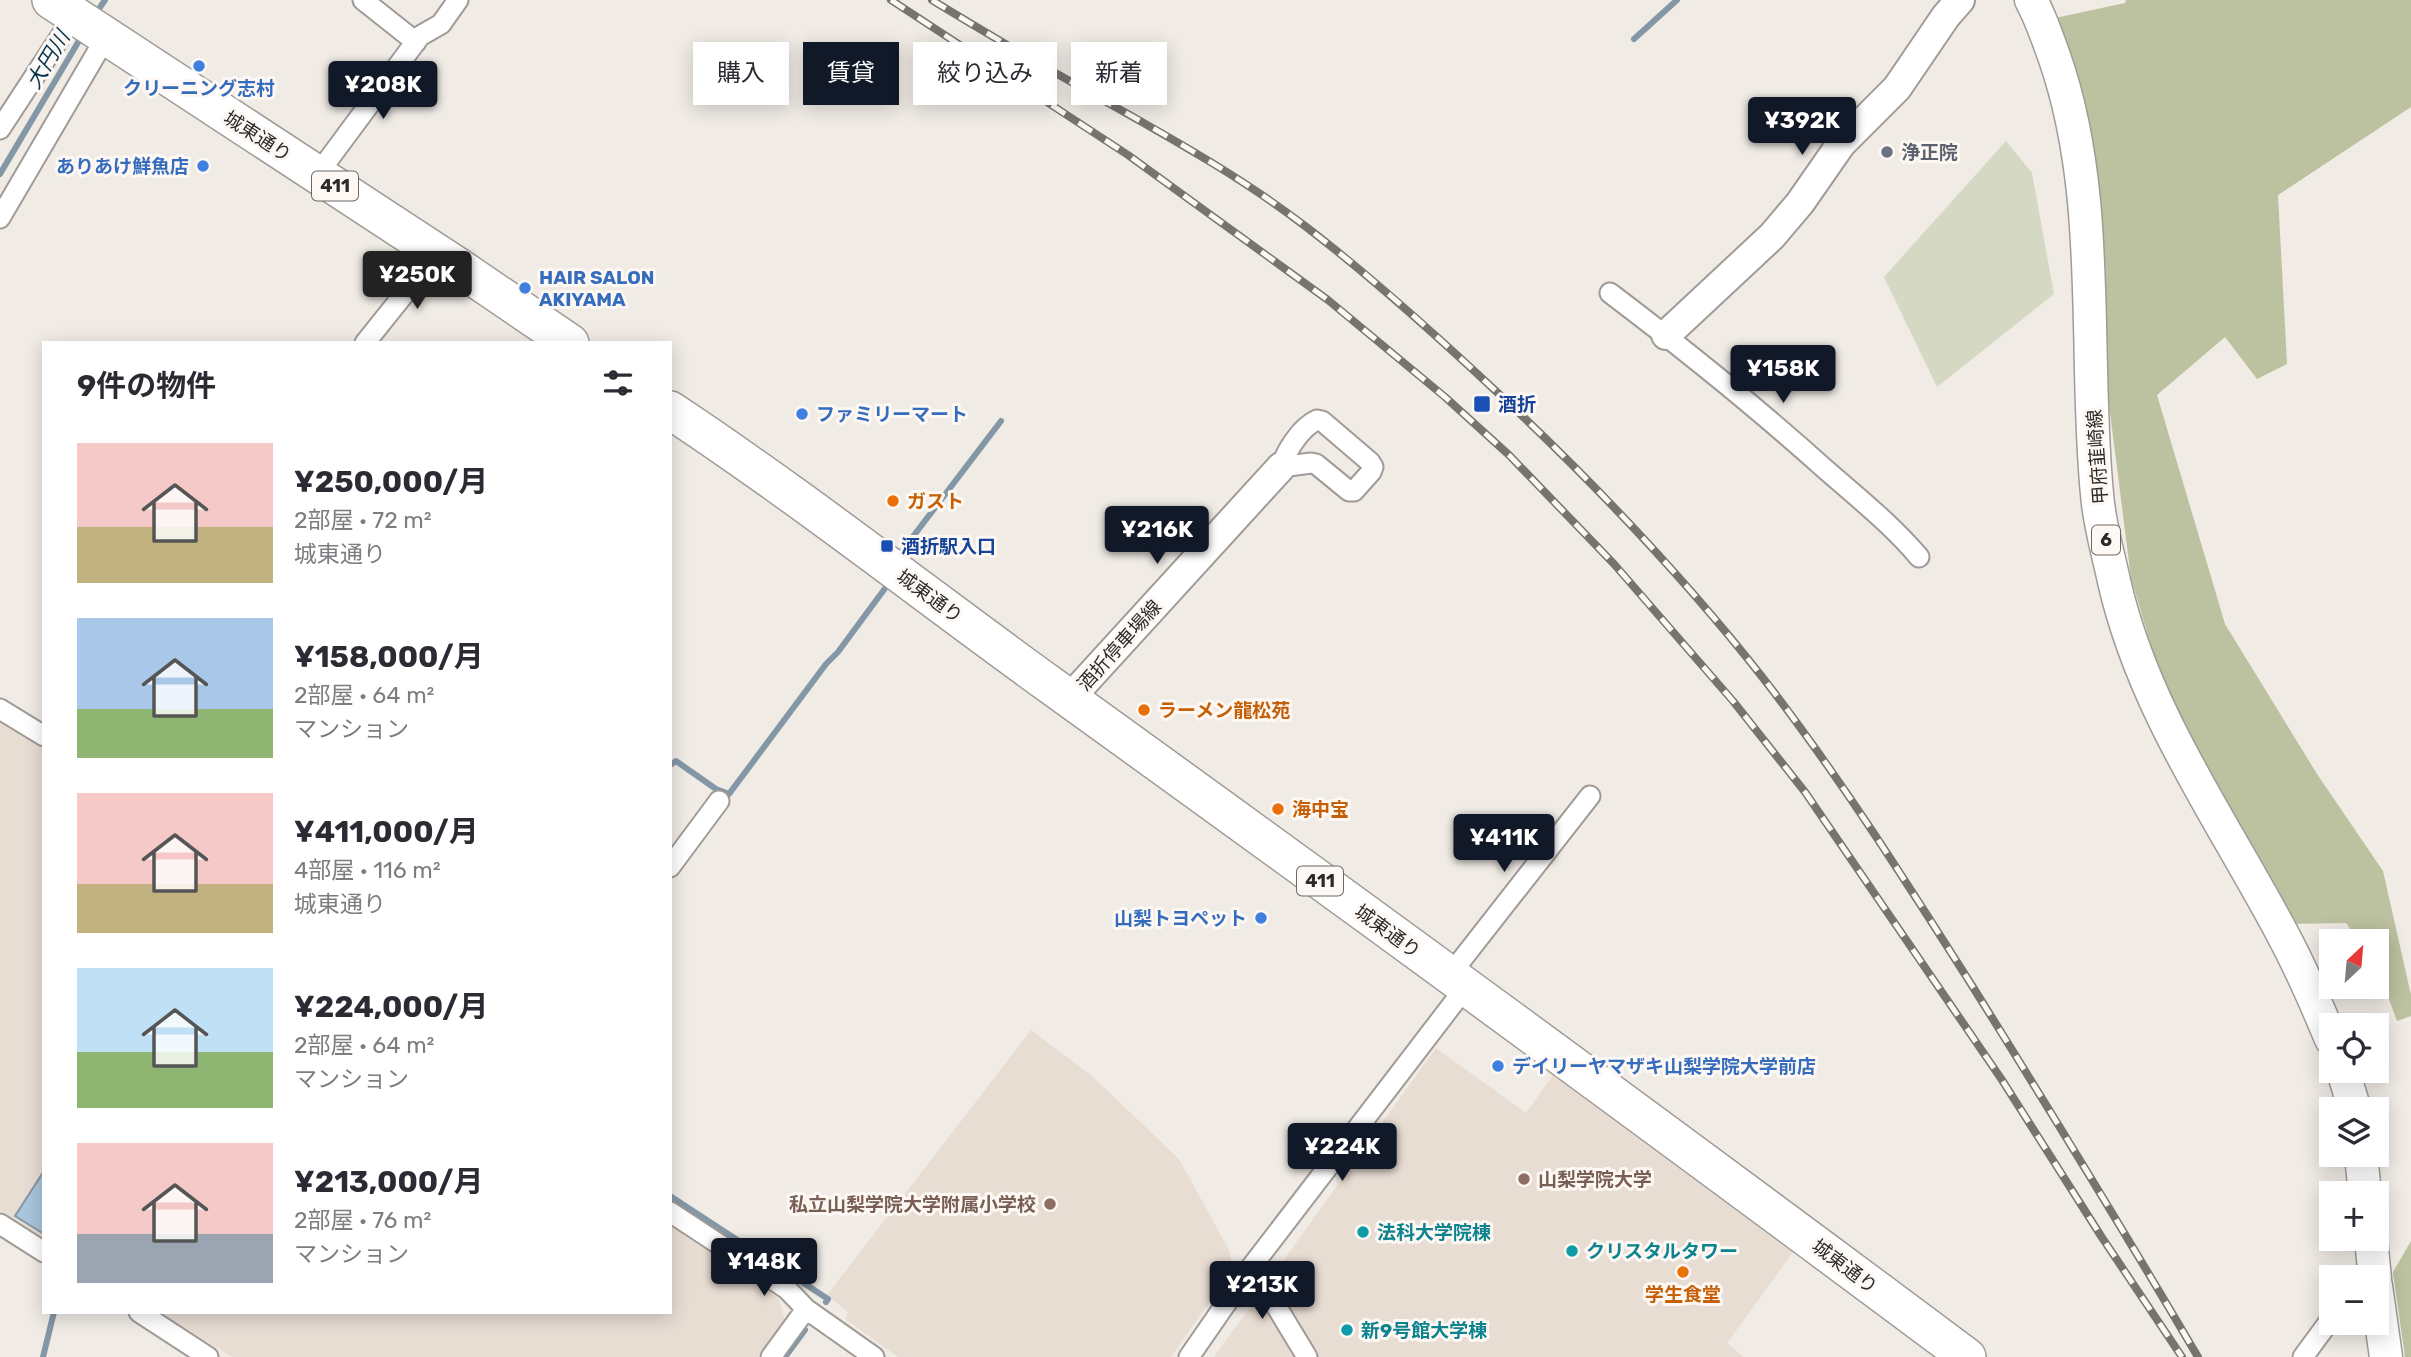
<!DOCTYPE html>
<html lang="ja">
<head>
<meta charset="utf-8">
<style>
	body { margin:0; font-family:Rubik,"Noto Sans JP",sans-serif; background:#f2f2f3; color:#2b2b33; height:100vh; display:flex; flex-direction:column; font-size:26px; white-space:nowrap }
	* { box-sizing:border-box; margin:0 }
	p { font-size:23px; color:#7c7c81 }
	.icon { flex:none; width:38px; height:38px; fill:none; stroke:currentColor; stroke-width:2; stroke-linecap:round; stroke-linejoin:round }
	.map { position:relative; flex:1; overflow:hidden }
	.details { position:absolute; left:42px; top:341px; width:630px; height:973px; display:flex; flex-direction:column; background:#fff; border-radius:0px; box-shadow:0 4px 18px #0003 }
	.details>* { flex:none }
	.guide { position:absolute; left:693px; top:42px; width:665px; height:63px; display:flex; gap:14px }
	.needle { width:46px; rotate:26deg }
	.buttons { position:absolute; left:2319px; top:929px; display:grid; gap:14px }
	.buttons a { display:grid; place-items:center; width:70px; height:70px; border-radius:0px; background:#fff; box-shadow:0 4px 18px #0003; font-size:35px }
	.price { position:absolute; translate:-50% -60px; padding:0 16px; border-radius:7px; background:#111827; color:#fff; font-size:23px; line-height:46px; filter:drop-shadow(0 2px 4px #0008) }
	.price::after { content:''; position:absolute; left:50%; top:42px; width:21px; height:16px; margin-left:-10px; background:inherit; clip-path:polygon(0 0,100% 0,50% 100%) }
	.price.selected { background:#222; color:#fff }
	ul { padding:0; list-style:none }
	li { display:flex; align-items:center; gap:21px; height:175px; padding:0 35px }
	li span { display:grid; place-items:center; flex:none; width:196px; height:140px; border-radius:0px; color:#555 }
	li>.icon { margin-inline-start:auto }
	span .icon { width:84px; height:84px; fill:#fffc; stroke-width:1 }
	li b { font-size:30px }
	h2 { display:flex; justify-content:space-between; align-items:center; height:84px; padding:0 35px; font-size:30px }
	.tag { padding:0 24px; border-radius:0px; background:#fff; box-shadow:0 4px 18px #0003; font-size:24px; line-height:63px }
	.tag.selected { background:#111827; color:#fff }
	.map>svg:first-child { display:block }
	.built { fill:#e8ddd3 }
	.green { fill:#d5d9c3 }
	.forest { fill:#bcc1a0 }
	.water { fill:#a9c5dc; stroke:#8497a6; stroke-width:2 }
	.lines { fill:none; stroke-linecap:round; stroke-linejoin:round }
	.stream { stroke:#8497a6; stroke-width:6 }
	.street-casing { stroke:#a09b96; stroke-width:23 }
	.secondary-casing { stroke:#a09b96; stroke-width:32 }
	.primary-casing { stroke:#a09b96; stroke-width:35 }
	.highway-casing { stroke:#a09b96; stroke-width:40 }
	.street { stroke:#fff; stroke-width:19 }
	.secondary { stroke:#fff; stroke-width:28 }
	.primary { stroke:#fff; stroke-width:32 }
	.highway { stroke:#fff; stroke-width:37 }
	.rail-casing { stroke:#777470; stroke-width:8 }
	.rail { stroke:#fdf8f3; stroke-width:5; stroke-dasharray:16; stroke-linecap:butt }
	.shop-dot { fill:#3f7fe0; stroke:#fdf8f3; stroke-width:2.5 }
	.worship-dot { fill:#6b7280; stroke:#fdf8f3; stroke-width:2.5 }
	.transit-dot { fill:#1a4fb4; stroke:#fdf8f3; stroke-width:2.5 }
	.food-dot { fill:#e8710a; stroke:#fdf8f3; stroke-width:2.5 }
	.education-dot { fill:#8d6e63; stroke:#fdf8f3; stroke-width:2.5 }
	.culture-dot { fill:#0f9aa8; stroke:#fdf8f3; stroke-width:2.5 }
	.labels { text-anchor:middle; stroke-width:6; stroke-linejoin:round; paint-order:stroke }
	.shield { fill:#fdf8f3; stroke:#6b6866; stroke-width:2 }
	.shield-label { font-size:18px; font-weight:bold; fill:#2d2b29 }
	.shop-label { font-size:19px; font-weight:bold; fill:#366cbe; stroke:#fdf8f3; text-anchor:start }
	.street-label { font-size:19px; fill:#2d2b29; stroke:#fdf8f3 }
	.worship-label { font-size:19px; font-weight:bold; fill:#5b616d; stroke:#fdf8f3; text-anchor:start }
	.transit-label { font-size:19px; font-weight:bold; fill:#164399; stroke:#fdf8f3; text-anchor:start }
	.food-label { font-size:19px; font-weight:bold; fill:#c56008; stroke:#fdf8f3; text-anchor:start }
	.education-label { font-size:19px; font-weight:bold; fill:#785e54; stroke:#fdf8f3; text-anchor:start }
	.culture-label { font-size:19px; font-weight:bold; fill:#0d838f; stroke:#fdf8f3; text-anchor:start }
	.water-label { font-size:21px; font-style:italic; fill:#003150; stroke:#fdf8f3 }
</style>
</head>
<body>
<div class="map">
<svg width="2411" height="1357" viewBox="0 0 2411 1357">
	<rect width="100%" height="100%" fill="#f0ebe5"/>
	<!-- built -->
	<path class="built" d="M0,719l44,26v493l-44,-27z
		M1031,1030l61,46 87,83 50,91 4,18 -62,89h-273l-53,-38 3,-7 -21,-17z
		M1436,1048l90,65 29,-41 244,172 -72,99 17,14h-530z
		M670,1226l109,72 6,24 -26,35h-527l-70,-44 508,-1z"/>
	<!-- green -->
	<path class="green" d="M2006,141l26,32 22,121 -117,93 -53,-110z"/>
	<!-- forest -->
	<path class="forest" d="M2126,0h285v107l-133,88 9,169 -30,15 -32,-42 -68,58 68,229 92,150 66,97 28,124v21l-14,5 -20,-53 -1,-26 -17,-1 -13,-18 -56,1 -120,-214 -39,-132 -33,-260 -43,-300 70,-15z
		M2411,1241v116h-6l-12,-85z"/>
	<!-- water -->
	<path class="water" d="M44,1171v63l-29,-18z"/>
	<g class="lines">
		<!-- stream -->
		<path class="stream" d="M94,16l11,-16
			M1634,39l43,-39
			M0,174l83,-140
			M902,551l99,-130
			M670,765l6,-4 40,28 13,5 97,-130 12,-12 48,-65
			M670,1196l158,103 -2,3
			M43,1357l11,-45
			M785,1357l20,-27"/>
		<defs>
			<path id="street" d="M363,0l53,42
				M0,129l74,-113
				M317,175l103,-139 21,-12 17,-24
				M0,218l106,-181
				M1610,293c74,56 146,114 215,176 32,28 66,55 94,88
				M365,343l72,-90
				M1317,420l5,1 48,41 3,5 -2,5 -17,19h-5l-33,-27 -5,-1 -30,4c5,-16 20,-40 36,-47z
				M0,709l44,27
				M670,867l49,-66
				M1449,976l141,-180
				M670,1212l117,77 19,20 68,48
				M0,1224l44,28
				M1252,1266l55,91
				M139,1312l69,45
				M771,1357l35,-48
				M1189,1357l63,-91 213,-278
				M2303,1357l28,-38"/>
			<path id="secondary" d="M1666,335l106,-99 28,-33 41,-59 56,-56 49,-72 14,-16
				M1070,698l211,-231"/>
			<path id="primary" d="M2031,0c10,18 16,37 23,56 49,139 29,294 43,438 2,29 11,59 17,87 29,129 107,237 168,352 19,35 34,70 49,106
				M2343,1071l12,39
				M2361,1155l4,39
				M2371,1239l4,39
				M2376,1286l10,71"/>
			<path id="highway" d="M51,0l406,266 113,77
				M670,410c130,86 253,183 379,274 308,222 614,446 918,673"/>
		</defs>
		<!-- street casing -->
		<use href="#street" class="street-casing"/>
		<!-- secondary casing -->
		<use href="#secondary" class="secondary-casing"/>
		<!-- primary casing -->
		<use href="#primary" class="primary-casing"/>
		<!-- highway casing -->
		<use href="#highway" class="highway-casing"/>
		<!-- street -->
		<use href="#street" class="street"/>
		<!-- secondary -->
		<use href="#secondary" class="secondary"/>
		<!-- primary -->
		<use href="#primary" class="primary"/>
		<!-- highway -->
		<use href="#highway" class="highway"/>
		<defs>
			<path id="rail" d="M891,0l237,155 200,145 117,97 64,58 105,109 119,137 72,91 197,288 99,156 81,121
				M932,0c54,33 109,65 164,96 71,40 144,80 209,130 68,52 131,109 194,168 94,88 184,182 264,284 76,98 142,202 208,306 77,123 153,247 227,373"/>
		</defs>
		<!-- rail casing -->
		<use href="#rail" class="rail-casing"/>
		<!-- rail -->
		<use href="#rail" class="rail"/>
	</g>
	<!-- markers -->
	<g class="shop-dot">
		<circle cx="199" cy="66" r="7"/>
		<circle cx="203" cy="166" r="7"/>
		<circle cx="525" cy="288" r="7"/>
		<circle cx="802" cy="414" r="7"/>
		<circle cx="1261" cy="918" r="7"/>
		<circle cx="1498" cy="1066" r="7"/>
	</g>
	<circle class="worship-dot" cx="1887" cy="152" r="7"/>
	<g class="transit-dot">
		<rect x="1473" y="395" width="18" height="18" rx="3.5"/>
		<rect x="880" y="539" width="14" height="14" rx="3.5"/>
	</g>
	<g class="food-dot">
		<circle cx="893" cy="501" r="7"/>
		<circle cx="1144" cy="710" r="7"/>
		<circle cx="1278" cy="809" r="7"/>
		<circle cx="1683" cy="1272" r="7"/>
	</g>
	<g class="education-dot">
		<circle cx="1524" cy="1179" r="7"/>
		<circle cx="1050" cy="1204" r="7"/>
	</g>
	<g class="culture-dot">
		<circle cx="1363" cy="1232" r="7"/>
		<circle cx="1572" cy="1251" r="7"/>
		<circle cx="1347" cy="1330" r="7"/>
	</g>
	<g class="labels">
		<!-- shield labels -->
		<g class="shield">
			<rect x="312" y="171.5" width="46" height="29" rx="5"/>
			<rect x="2092" y="525.5" width="28" height="29" rx="5"/>
			<rect x="1297" y="866.5" width="46" height="29" rx="5"/>
		</g>
		<g class="shield-label">
			<text x="335" y="192">411</text>
			<text x="2106" y="546">6</text>
			<text x="1320" y="887">411</text>
		</g>
		<!-- shop labels -->
		<g class="shop-label">
			<text x="199" y="95" text-anchor="middle">クリーニング志村</text>
			<text x="189" y="173" text-anchor="end">ありあけ鮮魚店</text>
			<text x="539" y="284">HAIR SALON<tspan x="539" dy="22">AKIYAMA</tspan></text>
			<text x="816" y="421">ファミリーマート</text>
			<text x="1247" y="925" text-anchor="end">山梨トヨペット</text>
			<text x="1512" y="1073">デイリーヤマザキ山梨学院大学前店</text>
		</g>
		<!-- street labels -->
		<g class="street-label">
			<text transform="translate(258 136) rotate(33)" y="7">城東通り</text>
			<text transform="translate(2097 457) rotate(-94)" y="7">甲府韮崎線</text>
			<text transform="translate(930 596) rotate(36)" y="7">城東通り</text>
			<text transform="translate(1119 645) rotate(-48)" y="7">酒折停車場線</text>
			<text transform="translate(1388 931) rotate(36)" y="7">城東通り</text>
			<text transform="translate(1845 1266) rotate(37)" y="7">城東通り</text>
		</g>
		<!-- worship labels -->
		<g class="worship-label">
			<text x="1901" y="159">浄正院</text>
		</g>
		<!-- transit labels -->
		<g class="transit-label">
			<text x="1498" y="411">酒折</text>
			<text x="901" y="553">酒折駅入口</text>
		</g>
		<!-- food labels -->
		<g class="food-label">
			<text x="907" y="508">ガスト</text>
			<text x="1158" y="717">ラーメン龍松苑</text>
			<text x="1292" y="816">海中宝</text>
			<text x="1683" y="1301" text-anchor="middle">学生食堂</text>
		</g>
		<!-- education labels -->
		<g class="education-label">
			<text x="1538" y="1186">山梨学院大学</text>
			<text x="1036" y="1211" text-anchor="end">私立山梨学院大学附属小学校</text>
		</g>
		<!-- culture labels -->
		<g class="culture-label">
			<text x="1377" y="1239">法科大学院棟</text>
			<text x="1586" y="1258">クリスタルタワー</text>
			<text x="1361" y="1337">新9号館大学棟</text>
		</g>
		<!-- water labels -->
		<g class="water-label">
			<text transform="translate(48 60) rotate(-59)" y="7">大円川</text>
		</g>
	</g>
</svg>
<div class="buttons">
<a><svg class="needle" viewBox="-14 -14 28 28"><path d="M0-13l5 13h-10z" fill="#e53935"/><path d="M0 13l5-13h-10z" fill="#7c7c81"/></svg></a>
<a><svg class="icon" aria-label="locate" viewBox="0 0 24 24"><circle cx="12" cy="12" r="6"/><path d="M12 2v4M12 18v4M2 12h4M18 12h4"/></svg></a>
<a><svg class="icon" aria-label="layers" viewBox="0 0 24 24"><path d="M12 4l9 5-9 5-9-5zM3 14l9 5 9-5"/></svg></a>
<a>+</a>
<a>−</a>
</div>
<b class="price" style="left:383px;top:121px">¥208K</b>
<b class="price" style="left:1802px;top:157px">¥392K</b>
<b class="price selected" style="left:417px;top:311px">¥250K</b>
<b class="price" style="left:1783px;top:405px">¥158K</b>
<b class="price" style="left:1157px;top:566px">¥216K</b>
<b class="price" style="left:1504px;top:874px">¥411K</b>
<b class="price" style="left:1342px;top:1183px">¥224K</b>
<b class="price" style="left:764px;top:1298px">¥148K</b>
<b class="price" style="left:1262px;top:1321px">¥213K</b>
<div class="guide">
<a class="tag">購入</a>
<a class="tag selected">賃貸</a>
<a class="tag">絞り込み</a>
<a class="tag">新着</a>
</div>
<section class="details">
<h2>9件の物件<svg class="icon" aria-label="filters" viewBox="0 0 24 24"><path d="M4 7h16M4 17h16"/><circle cx="9" cy="7" r="2"/><circle cx="15" cy="17" r="2"/></svg></h2>
<ul>
<li><span style="background:linear-gradient(#f6c9c9 60%,#c2b280 0)"><svg class="icon" aria-label="home" viewBox="0 0 24 24"><path d="M3 11l9-7 9 7M6 9v11h12V9"/></svg></span><div><b>¥250,000/月</b><p>2部屋 · 72 m²</p><p>城東通り</p></div></li>
<li><span style="background:linear-gradient(#a9c7e8 65%,#8fb573 0)"><svg class="icon" aria-label="home" viewBox="0 0 24 24"><path d="M3 11l9-7 9 7M6 9v11h12V9"/></svg></span><div><b>¥158,000/月</b><p>2部屋 · 64 m²</p><p>マンション</p></div></li>
<li><span style="background:linear-gradient(#f6c9c9 65%,#c2b280 0)"><svg class="icon" aria-label="home" viewBox="0 0 24 24"><path d="M3 11l9-7 9 7M6 9v11h12V9"/></svg></span><div><b>¥411,000/月</b><p>4部屋 · 116 m²</p><p>城東通り</p></div></li>
<li><span style="background:linear-gradient(#bfe0f5 60%,#8fb573 0)"><svg class="icon" aria-label="home" viewBox="0 0 24 24"><path d="M3 11l9-7 9 7M6 9v11h12V9"/></svg></span><div><b>¥224,000/月</b><p>2部屋 · 64 m²</p><p>マンション</p></div></li>
<li><span style="background:linear-gradient(#f6c9c9 65%,#9aa5b1 0)"><svg class="icon" aria-label="home" viewBox="0 0 24 24"><path d="M3 11l9-7 9 7M6 9v11h12V9"/></svg></span><div><b>¥213,000/月</b><p>2部屋 · 76 m²</p><p>マンション</p></div></li>
</ul>
</section>
</div>
</body>
</html>
